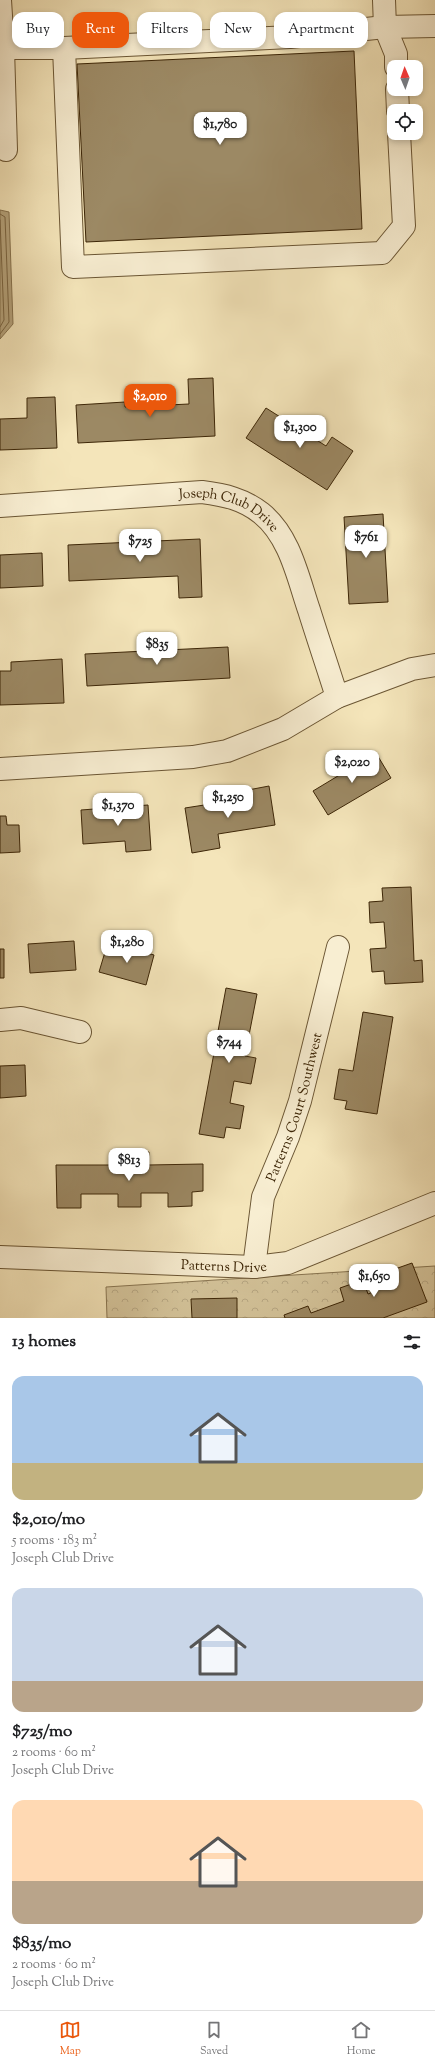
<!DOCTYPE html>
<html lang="en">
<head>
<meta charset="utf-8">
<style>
	body { margin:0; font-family:"Sorts Mill Goudy",serif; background:#f2f2f2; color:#202124; height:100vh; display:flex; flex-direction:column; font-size:15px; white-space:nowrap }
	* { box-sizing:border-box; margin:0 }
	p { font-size:13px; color:#757577 }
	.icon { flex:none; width:22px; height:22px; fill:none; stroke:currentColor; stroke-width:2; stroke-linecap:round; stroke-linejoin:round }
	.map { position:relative; height:1318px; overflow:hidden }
	.panel { display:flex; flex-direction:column; background:#fff; flex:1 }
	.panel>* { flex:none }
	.guide { position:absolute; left:12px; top:12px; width:411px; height:36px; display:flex; gap:8px }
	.needle { width:26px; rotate:358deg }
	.fabs { position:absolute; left:387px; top:60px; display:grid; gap:8px }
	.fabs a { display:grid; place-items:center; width:36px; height:36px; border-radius:8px; background:#fff; box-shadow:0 2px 6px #0003; font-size:20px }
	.price { position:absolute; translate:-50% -34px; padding:0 9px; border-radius:8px; background:#fff; color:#222; font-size:13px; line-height:26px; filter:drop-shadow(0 1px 2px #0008) }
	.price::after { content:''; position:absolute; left:50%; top:24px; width:12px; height:9px; margin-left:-6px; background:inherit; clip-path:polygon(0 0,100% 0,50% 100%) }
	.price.current { background:#ea580c; color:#fff }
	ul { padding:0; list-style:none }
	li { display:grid; align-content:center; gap:8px; height:212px; padding:0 12px }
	li span { display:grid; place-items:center; height:124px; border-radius:12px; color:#555 }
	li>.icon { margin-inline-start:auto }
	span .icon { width:72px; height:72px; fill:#fffc; stroke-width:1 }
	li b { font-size:17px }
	h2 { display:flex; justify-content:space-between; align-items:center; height:48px; padding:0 12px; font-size:17px }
	.tag { padding:0 14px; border-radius:12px; background:#fff; box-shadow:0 2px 6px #0003; font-size:14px; line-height:36px }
	.tag.current { background:#ea580c; color:#fff }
	.dock { display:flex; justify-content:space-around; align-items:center; height:56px; border-top:1px solid #e0e0e0; background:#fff; font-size:11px; color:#757577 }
	.dock a { display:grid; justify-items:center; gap:2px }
	.dock .current { color:#ea580c }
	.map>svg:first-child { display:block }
	.forest { fill:url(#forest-crowns); stroke:#897652 }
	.water { fill:#b6a47d; stroke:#86724e }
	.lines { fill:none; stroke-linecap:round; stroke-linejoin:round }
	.shore { stroke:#7a6542; stroke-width:1 }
	.building { fill:#9c8964; stroke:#3d2607 }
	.minor-casing { stroke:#6b5634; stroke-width:24 }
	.minor { stroke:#f8eed2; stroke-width:22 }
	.labels { text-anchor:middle; stroke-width:3.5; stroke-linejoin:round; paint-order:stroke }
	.street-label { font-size:14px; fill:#3d2607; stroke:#f8eed2 }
</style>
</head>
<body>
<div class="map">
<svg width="435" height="1318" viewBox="0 0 435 1318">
	<defs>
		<pattern id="forest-crowns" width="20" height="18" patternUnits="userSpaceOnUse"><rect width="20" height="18" fill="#d5c59c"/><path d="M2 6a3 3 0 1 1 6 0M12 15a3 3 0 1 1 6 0" fill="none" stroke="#b8a985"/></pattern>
	</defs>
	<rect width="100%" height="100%" fill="#f4e5ba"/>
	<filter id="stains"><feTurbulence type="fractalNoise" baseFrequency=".005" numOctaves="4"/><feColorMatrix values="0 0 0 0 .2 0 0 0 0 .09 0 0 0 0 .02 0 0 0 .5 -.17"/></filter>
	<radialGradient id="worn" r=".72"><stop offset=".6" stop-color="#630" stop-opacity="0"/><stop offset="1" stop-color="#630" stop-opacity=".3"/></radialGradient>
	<!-- forest -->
	<path class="forest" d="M435,1266v52h-328l-1,-31z"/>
	<!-- water -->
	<path class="water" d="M0,210l9,2 4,112 -13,15z"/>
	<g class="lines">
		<!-- shore -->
		<path class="shore" d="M0,214l5,3 4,105 -9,12
			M0,220l4,100 -4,7"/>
	</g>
	<!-- building -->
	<path class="building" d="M354,51l8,178 -276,13 -9,-178z
		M213,378l2,58 -137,7 -2,-38 49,-3v5l64,-3 -1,-25z
		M55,397l2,51 -57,2v-31l27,-1v-20z
		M266,408l60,38 6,-9 21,14 -26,39 -81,-52z
		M383,514l5,88 -39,2 -5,-87z
		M200,539l2,58 -23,1 -1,-22 -109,5 -1,-36z
		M42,553l1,33 -43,2v-33z
		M228,647l2,31 -143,8 -2,-32z
		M62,659l2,44 -64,2v-34h11v-9z
		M376,753l15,25 -63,37 -15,-24z
		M269,786l6,39 -57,9 2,14 -28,5 -7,-45 64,-10 -1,-8z
		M148,805l3,45 -25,2 -1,-11 -42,3 -2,-34z
		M0,816h6l1,9h12l1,27 -20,1z
		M411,887l3,74 8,-1 1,22 -38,2 -1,-13 -12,1 -2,-23 16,-1 -2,-26 -14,1 -1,-21 14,-1 -1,-13z
		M74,941l2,29 -46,3 -2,-29z
		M108,942l46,13 -8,30 -47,-13z
		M0,949h4v29h-4z
		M226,988l31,6 -12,62 11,2 -5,26 -17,-3 -4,22 14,3 -4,23 -14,-2 -2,11 -25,-4z
		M363,1012l30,5 -16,97 -32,-5 2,-8 -13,-2 5,-30 14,2z
		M25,1065l1,31 -26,2v-32z
		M149,1152l-1,13 55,-1v27l-11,1v14l-24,1v-14h-27v14h-23v-13h-37v14h-24l-1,-43h74v-12z
		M412,1263l15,39 -44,16h-98l-1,-3 24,-9 3,7 33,-12 -4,-13 23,-8 5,14 15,-6 -5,-13z
		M237,1298v20h-45l-1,-19z"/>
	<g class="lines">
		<defs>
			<g id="minor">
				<path d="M0,0l3,48h61"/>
				<path d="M384,0l1,27 11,27v13"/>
				<path d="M3,48l3,102"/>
				<path d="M397,89l1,22"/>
				<path d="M399,133l5,93 -22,27 -309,14 -9,-219 226,-11 95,-10 50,-1"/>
				<path id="s1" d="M0,506l202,-14c23,3 41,7 59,21 29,23 37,65 48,97 9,29 19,58 28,87l-54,32 -56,22 -34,6 -193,12"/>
				<path d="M337,697l75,-28 23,-4"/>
				<path d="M0,1020l21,-2 59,14"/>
				<path id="s2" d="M0,1257l254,10 34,-4 147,-60"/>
				<path id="s3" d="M254,1267l9,-70 25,-60 12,-36 38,-154"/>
			</g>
		</defs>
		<!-- minor casing -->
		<use href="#minor" class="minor-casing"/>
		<!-- minor -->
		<use href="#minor" class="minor"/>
	</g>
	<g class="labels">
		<!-- street labels -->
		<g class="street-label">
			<text dy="5" stroke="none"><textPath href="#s1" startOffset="234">Joseph Club Drive</textPath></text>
			<text dy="5" stroke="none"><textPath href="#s3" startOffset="166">Patterns Court Southwest</textPath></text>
			<text dy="5" stroke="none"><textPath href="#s2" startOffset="224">Patterns Drive</textPath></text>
		</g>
	</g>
	<rect width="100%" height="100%" filter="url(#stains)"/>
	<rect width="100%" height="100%" fill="url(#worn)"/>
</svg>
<div class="fabs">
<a><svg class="needle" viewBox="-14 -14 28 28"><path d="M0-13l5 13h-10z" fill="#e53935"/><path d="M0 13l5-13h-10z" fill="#757577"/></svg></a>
<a><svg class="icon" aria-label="locate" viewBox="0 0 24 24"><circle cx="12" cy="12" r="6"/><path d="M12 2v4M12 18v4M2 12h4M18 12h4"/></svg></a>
</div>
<b class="price" style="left:220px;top:146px">$1,780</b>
<b class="price current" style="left:150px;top:418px">$2,010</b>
<b class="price" style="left:300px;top:449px">$1,300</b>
<b class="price" style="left:366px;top:559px">$761</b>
<b class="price" style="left:140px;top:563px">$725</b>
<b class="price" style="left:157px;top:666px">$835</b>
<b class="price" style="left:352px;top:784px">$2,020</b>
<b class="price" style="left:228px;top:819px">$1,250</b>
<b class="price" style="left:118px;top:827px">$1,370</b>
<b class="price" style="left:127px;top:964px">$1,280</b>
<b class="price" style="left:229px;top:1064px">$744</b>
<b class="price" style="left:129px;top:1182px">$813</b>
<b class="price" style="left:374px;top:1298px">$1,650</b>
<div class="guide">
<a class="tag">Buy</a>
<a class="tag current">Rent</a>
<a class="tag">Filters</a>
<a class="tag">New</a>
<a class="tag">Apartment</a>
</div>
</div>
<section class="panel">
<h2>13 homes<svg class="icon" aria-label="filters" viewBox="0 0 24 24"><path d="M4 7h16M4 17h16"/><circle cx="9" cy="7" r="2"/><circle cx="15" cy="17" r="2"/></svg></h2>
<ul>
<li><span style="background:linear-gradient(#a9c7e8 70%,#c2b280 0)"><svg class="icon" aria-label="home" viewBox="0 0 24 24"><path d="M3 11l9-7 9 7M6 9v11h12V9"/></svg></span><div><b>$2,010/mo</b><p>5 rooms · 183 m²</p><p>Joseph Club Drive</p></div></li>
<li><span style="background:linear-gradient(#c9d6e8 75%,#b9a48a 0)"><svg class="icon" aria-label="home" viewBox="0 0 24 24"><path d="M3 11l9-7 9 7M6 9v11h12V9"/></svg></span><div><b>$725/mo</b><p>2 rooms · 60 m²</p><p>Joseph Club Drive</p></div></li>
<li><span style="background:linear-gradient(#ffd9b3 65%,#b9a48a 0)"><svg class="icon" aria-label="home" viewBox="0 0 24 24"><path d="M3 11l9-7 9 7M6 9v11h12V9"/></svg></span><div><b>$835/mo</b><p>2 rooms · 60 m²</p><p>Joseph Club Drive</p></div></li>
</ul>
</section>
<nav class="dock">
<a class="current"><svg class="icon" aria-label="map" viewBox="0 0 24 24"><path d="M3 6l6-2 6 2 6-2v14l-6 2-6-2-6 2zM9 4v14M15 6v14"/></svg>Map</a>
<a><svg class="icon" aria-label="saved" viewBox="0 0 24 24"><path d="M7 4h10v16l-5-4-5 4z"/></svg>Saved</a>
<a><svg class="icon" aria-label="home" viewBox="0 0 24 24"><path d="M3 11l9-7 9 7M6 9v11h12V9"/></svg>Home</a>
</nav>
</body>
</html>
